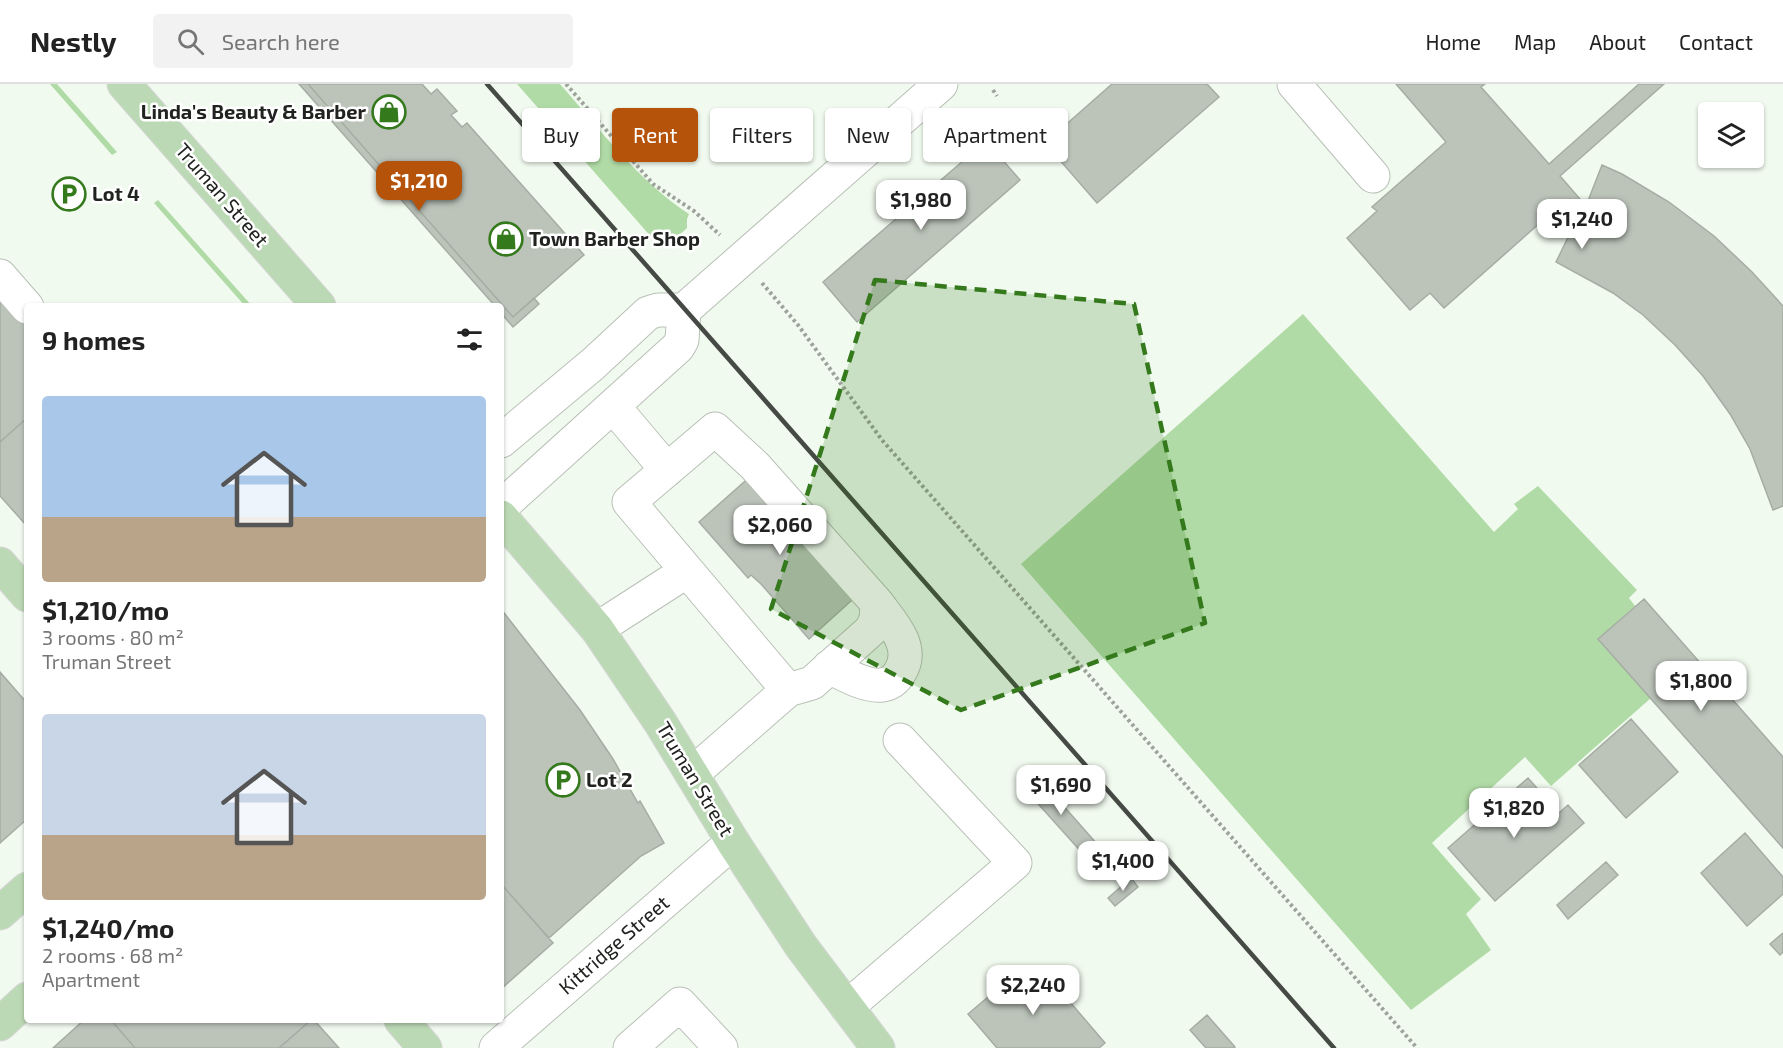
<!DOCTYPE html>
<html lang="en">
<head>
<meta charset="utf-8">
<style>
	body { margin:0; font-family:"Exo 2",sans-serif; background:#f2f2f2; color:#222; height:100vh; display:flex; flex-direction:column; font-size:22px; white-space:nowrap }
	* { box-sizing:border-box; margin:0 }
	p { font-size:20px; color:#767676 }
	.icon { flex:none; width:33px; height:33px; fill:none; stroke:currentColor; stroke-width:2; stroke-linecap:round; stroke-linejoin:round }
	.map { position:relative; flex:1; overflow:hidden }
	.panel { position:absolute; left:24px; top:219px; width:480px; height:720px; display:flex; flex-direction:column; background:#fff; border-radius:6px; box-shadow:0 2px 4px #0004 }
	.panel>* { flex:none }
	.guide { position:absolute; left:522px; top:24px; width:570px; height:54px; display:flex; gap:12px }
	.tools { position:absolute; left:1698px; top:18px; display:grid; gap:12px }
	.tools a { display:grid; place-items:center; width:66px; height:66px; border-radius:6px; background:#fff; box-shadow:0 2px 4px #0004; font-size:30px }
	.price { position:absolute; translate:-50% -51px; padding:0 14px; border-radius:12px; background:#fff; color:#222; font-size:20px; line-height:39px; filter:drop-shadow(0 2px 3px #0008) }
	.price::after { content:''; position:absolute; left:50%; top:36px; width:18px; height:14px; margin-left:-9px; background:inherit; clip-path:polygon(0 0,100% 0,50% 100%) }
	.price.on { background:#b45309; color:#fff }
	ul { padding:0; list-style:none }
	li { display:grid; align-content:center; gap:12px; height:318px; padding:0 18px }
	li span { display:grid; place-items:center; height:186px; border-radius:6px; color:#555 }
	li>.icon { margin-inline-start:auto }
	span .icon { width:108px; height:108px; fill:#fffc; stroke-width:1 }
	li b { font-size:26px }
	h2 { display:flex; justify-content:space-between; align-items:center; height:72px; padding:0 18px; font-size:26px }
	.tag { padding:0 21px; border-radius:6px; background:#fff; box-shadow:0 2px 4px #0004; font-size:21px; line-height:54px }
	.tag.on { background:#b45309; color:#fff }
	header { display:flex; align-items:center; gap:36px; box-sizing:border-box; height:84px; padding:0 30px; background:#fff; border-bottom:2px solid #e0e0e0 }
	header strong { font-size:28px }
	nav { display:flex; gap:33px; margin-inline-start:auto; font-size:21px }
	.search { width:420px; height:54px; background:#f2f2f2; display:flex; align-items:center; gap:15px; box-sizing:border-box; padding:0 21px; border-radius:6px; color:#767676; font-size:22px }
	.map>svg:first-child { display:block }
	.green { fill:#b1dba6 }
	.building { fill:#bcc4ba; stroke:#a5ada3; stroke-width:1.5 }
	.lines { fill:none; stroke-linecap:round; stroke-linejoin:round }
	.minor-casing { stroke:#b9c1b7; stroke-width:35 }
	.major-casing { stroke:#d7d7d7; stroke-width:35 }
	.path { stroke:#9da39b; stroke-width:4; stroke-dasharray:3 3; stroke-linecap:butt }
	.minor { stroke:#fff; stroke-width:33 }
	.major { stroke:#bcd9b5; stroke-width:33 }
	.rail { stroke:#464a45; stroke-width:4.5 }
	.marked { fill:#34791b; fill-opacity:0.2; stroke:#34791b; stroke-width:4.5; stroke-dasharray:12 8; stroke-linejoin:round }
	.labels { text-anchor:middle; stroke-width:5; stroke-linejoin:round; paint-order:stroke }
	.poi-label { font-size:20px; font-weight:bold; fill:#20231f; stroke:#fff; text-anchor:start }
	.street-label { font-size:20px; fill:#20231f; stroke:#fff }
</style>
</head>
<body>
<header>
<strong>Nestly</strong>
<div class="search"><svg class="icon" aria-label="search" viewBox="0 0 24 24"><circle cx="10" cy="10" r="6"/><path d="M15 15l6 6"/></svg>Search here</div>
<nav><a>Home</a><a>Map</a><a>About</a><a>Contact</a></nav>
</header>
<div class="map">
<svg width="1783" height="964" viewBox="0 0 1783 964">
	<rect width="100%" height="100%" fill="#f1faef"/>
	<!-- green -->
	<path class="green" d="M50,0h7l60,68 -5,3z
		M517,0h43c41,46 77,96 129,130l-2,5v9l-12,11 -8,-2 -7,10z
		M158,116l94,106h-7l-91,-103z
		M1303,230l191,218 24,-23 -4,-5 24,-18 99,104 -8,8 6,8 -37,33 53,59 -100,88 -26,-29 -93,86 49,56 -15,15 25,36 -80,60 -390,-446z"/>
	<!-- building -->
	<path class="building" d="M299,0h9l205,233 21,-19 5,6 -26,23 -12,-14v-7h-6z
		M308,0h114l9,10 6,-5 20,22 -6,4 11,12 5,-4 117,132 -71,62z
		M1112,0h95l12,13 -122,106 -52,-60z
		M1396,0h89l-4,3 68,77 90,-80h25l-104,92 26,30 16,-41 20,9 47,28 45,34 38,36 31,34v200l-10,4 -23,-61 -20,-35 -27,-38 -28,-31 -32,-30 -30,-22 -57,-31 18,-37 -16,-18 -114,101 -14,-15 -20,17 -63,-72 30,-27 -5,-4 74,-65z
		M986,57l34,39 -163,142 -34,-40z
		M0,210l27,30v94l-27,24z
		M27,334v108l-27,-30v-54z
		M753,390l109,117 -53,48 -48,-55 -10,-9 -3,3 -49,-56z
		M1644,515l139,158v91l-185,-209z
		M501,525l79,101 33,49 25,44 2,-2 24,42 -23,13 -92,82 -48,-54z
		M0,588l27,31v116l-27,24z
		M1631,635l47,53 -52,46 -47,-53z
		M1038,693l59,67 -13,11 -60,-67z
		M1528,694l31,35 9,-8 16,18 -89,78 -47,-53z
		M1745,749l38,44v17l-36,32 -46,-53z
		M1606,778l12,13 -50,44 -11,-14z
		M1131,794l7,9 -23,19 -7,-8z
		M501,800l52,59 -52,46z
		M1783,849v19l-3,3 -10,-11z
		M1022,884l9,10 10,-10 64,75 -6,5h-102l-29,-34z
		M1207,931l28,32 -1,1h-28l-16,-18z
		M84,936h27l24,28h-82z
		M111,936h200l-32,28h-144z
		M311,936h3l25,28h-60z"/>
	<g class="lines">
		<defs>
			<path id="minor" d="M1294,0l79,92
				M0,192l27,31
				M684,226l257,-226
				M613,322l54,64
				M501,357l92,-77 55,-51 10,-3h26
				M501,423l177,-160 4,-7 2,-30
				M597,545l90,-58
				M829,583c15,7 36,20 53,18 8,-1 14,-6 18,-13 16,-25 -9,-50 -23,-69
				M692,690l96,-84 24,-7 59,-53 5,-10 1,-17 -122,-137 -40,-37 -86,73 159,188
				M847,923l168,-144 -115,-123
				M496,964l237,-206
				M630,964l50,-44 41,44"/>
			<path id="major" d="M124,0l195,222
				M501,433l96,112 63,93 73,120 68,104 77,102
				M0,480l27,31
				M0,829l27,-24
				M401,936l24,28
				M0,940l27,-25"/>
		</defs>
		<!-- minor casing -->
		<use href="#minor" class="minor-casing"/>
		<!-- major casing -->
		<use href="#major" class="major-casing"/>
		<!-- path -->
		<path class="path" d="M566,0l87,100 41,27 26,24
			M993,6l4,6
			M762,199l36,42 84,115 535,608"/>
		<!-- minor -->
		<use href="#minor" class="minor"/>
		<!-- major -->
		<use href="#major" class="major"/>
		<!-- rail -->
		<path class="rail" d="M487,0l847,964"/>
	</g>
	<!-- marked area -->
	<path class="marked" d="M875,196l259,24 71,319 -244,87 -190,-101z"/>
	<!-- icons -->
	<defs>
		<symbol id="shop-ring" viewBox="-11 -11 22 22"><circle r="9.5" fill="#fff" stroke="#34791b" stroke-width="1.5"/><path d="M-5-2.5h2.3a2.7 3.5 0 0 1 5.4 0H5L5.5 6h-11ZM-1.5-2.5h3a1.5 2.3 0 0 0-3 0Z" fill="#34791b"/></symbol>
		<symbol id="parking-ring" viewBox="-11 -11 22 22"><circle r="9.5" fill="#fff" stroke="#34791b" stroke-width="1.5"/><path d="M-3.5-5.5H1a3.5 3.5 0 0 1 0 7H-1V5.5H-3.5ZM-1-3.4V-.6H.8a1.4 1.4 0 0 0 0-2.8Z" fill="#34791b"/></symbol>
	</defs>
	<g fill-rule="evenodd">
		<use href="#shop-ring" x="370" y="9" width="38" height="38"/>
		<use href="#parking-ring" x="50" y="91" width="38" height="38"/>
		<use href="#shop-ring" x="487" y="136" width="38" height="38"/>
		<use href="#parking-ring" x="544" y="677" width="38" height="38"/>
	</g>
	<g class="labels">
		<!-- poi labels -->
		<g class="poi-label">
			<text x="366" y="35" text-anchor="end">Linda's Beauty &amp; Barber</text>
			<text x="92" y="117">Lot 4</text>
			<text x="529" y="162">Town Barber Shop</text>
			<text x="586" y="703">Lot 2</text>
		</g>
		<!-- street labels -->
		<g class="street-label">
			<text transform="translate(222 111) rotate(49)" y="7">Truman Street</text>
			<text transform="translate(695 695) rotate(59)" y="7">Truman Street</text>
			<text transform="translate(614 861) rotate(-41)" y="7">Kittridge Street</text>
		</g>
	</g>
</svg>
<div class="tools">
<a><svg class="icon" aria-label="layers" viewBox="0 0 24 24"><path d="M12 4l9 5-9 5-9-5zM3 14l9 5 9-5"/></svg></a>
</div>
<b class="price on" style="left:419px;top:128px">$1,210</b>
<b class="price" style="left:921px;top:147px">$1,980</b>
<b class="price" style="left:1582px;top:166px">$1,240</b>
<b class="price" style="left:780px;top:472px">$2,060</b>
<b class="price" style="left:1701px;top:628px">$1,800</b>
<b class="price" style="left:1061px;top:732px">$1,690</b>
<b class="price" style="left:1514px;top:755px">$1,820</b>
<b class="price" style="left:1123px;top:808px">$1,400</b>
<b class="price" style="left:1033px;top:932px">$2,240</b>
<div class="guide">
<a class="tag">Buy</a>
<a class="tag on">Rent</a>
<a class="tag">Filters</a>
<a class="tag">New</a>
<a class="tag">Apartment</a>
</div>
<section class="panel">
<h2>9 homes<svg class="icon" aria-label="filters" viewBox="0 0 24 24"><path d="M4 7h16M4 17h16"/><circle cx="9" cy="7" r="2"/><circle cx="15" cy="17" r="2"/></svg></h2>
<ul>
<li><span style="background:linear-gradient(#a9c7e8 65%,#b9a48a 0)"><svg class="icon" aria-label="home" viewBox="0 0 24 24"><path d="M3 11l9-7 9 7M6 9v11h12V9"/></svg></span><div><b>$1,210/mo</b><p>3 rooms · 80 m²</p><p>Truman Street</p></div></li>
<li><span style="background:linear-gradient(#c9d6e8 65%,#b9a48a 0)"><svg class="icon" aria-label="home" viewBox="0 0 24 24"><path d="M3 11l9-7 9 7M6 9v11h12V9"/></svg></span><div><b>$1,240/mo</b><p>2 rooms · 68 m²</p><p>Apartment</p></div></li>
</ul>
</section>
</div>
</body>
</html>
